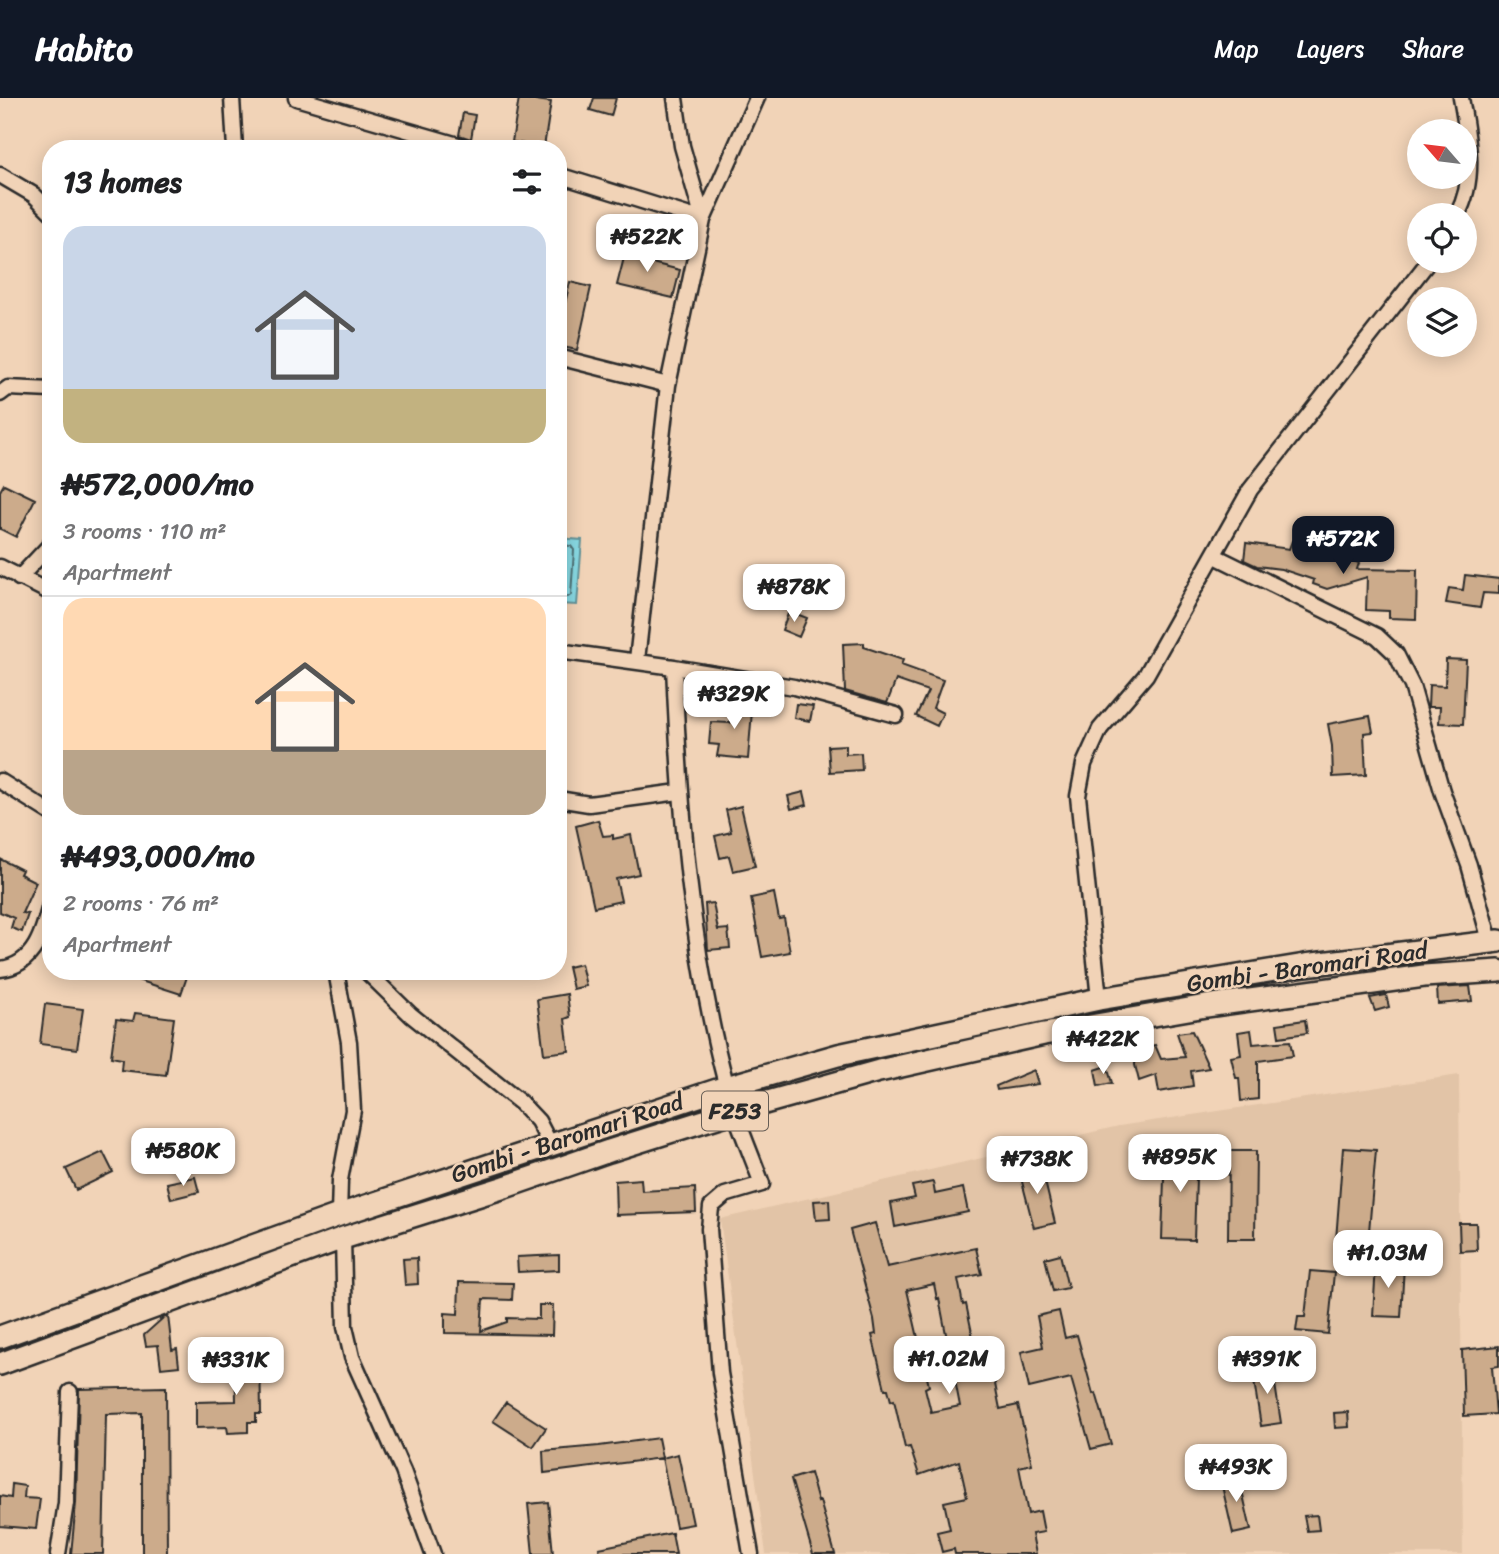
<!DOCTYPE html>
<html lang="en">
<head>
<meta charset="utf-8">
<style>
	body { margin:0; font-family:Sriracha,sans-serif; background:#f2f2f2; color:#202124; height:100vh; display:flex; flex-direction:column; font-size:26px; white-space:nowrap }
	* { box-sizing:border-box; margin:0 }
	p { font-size:23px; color:#757577 }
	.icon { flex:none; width:38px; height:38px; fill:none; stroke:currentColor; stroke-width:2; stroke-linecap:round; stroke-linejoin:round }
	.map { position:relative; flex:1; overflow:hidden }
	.panel { position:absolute; left:42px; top:42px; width:525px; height:840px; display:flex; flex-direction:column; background:#fff; border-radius:28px; box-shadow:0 4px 18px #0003 }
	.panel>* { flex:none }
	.needle { width:46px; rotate:298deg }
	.buttons { position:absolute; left:1407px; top:21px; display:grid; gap:14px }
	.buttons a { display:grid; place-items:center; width:70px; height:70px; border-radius:50%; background:#fff; box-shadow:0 4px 18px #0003; font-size:35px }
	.price { position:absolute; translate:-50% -60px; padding:0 16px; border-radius:14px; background:#fff; color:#222; font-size:23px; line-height:46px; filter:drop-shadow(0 2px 4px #0008) }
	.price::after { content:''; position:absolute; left:50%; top:42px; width:21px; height:16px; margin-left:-10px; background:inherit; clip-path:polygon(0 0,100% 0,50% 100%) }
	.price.selected { background:#111827; color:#fff }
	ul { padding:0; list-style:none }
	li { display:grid; align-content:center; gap:14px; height:371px; padding:0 21px }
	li+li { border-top:2px solid #e0e0e0 }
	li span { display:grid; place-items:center; height:217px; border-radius:21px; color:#555 }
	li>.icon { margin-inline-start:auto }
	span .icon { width:126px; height:126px; fill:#fffc; stroke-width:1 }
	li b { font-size:30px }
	h2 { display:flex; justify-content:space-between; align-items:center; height:84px; padding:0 21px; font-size:30px }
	header { display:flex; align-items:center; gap:42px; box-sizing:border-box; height:98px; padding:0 35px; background:#111827; color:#fff }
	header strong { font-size:33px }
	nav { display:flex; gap:38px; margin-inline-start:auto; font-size:24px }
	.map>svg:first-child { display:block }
	.built { fill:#e2c4a7 }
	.water { fill:#88d9e3; stroke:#639399; stroke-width:2 }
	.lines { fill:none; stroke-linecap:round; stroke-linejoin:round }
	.shore { stroke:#507175; stroke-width:2 }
	.building { fill:#ccab8b; stroke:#2b2b2b; stroke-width:2; fill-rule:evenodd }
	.street-casing { stroke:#2b2b2b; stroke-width:19 }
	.primary-casing { stroke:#2b2b2b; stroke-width:26 }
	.street { stroke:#f1d3b7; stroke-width:14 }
	.primary { stroke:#f1d3b7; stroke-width:21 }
	.labels { text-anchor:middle; stroke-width:5; stroke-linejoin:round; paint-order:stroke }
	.shield { fill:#f1d3b7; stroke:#665d55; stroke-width:2 }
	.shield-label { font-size:23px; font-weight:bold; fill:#2b2b2b }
	.street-label { font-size:24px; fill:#2b2b2b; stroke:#f1d3b7 }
</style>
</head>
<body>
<header>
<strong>Habito</strong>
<nav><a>Map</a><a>Layers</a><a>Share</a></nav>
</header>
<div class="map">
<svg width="1499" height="1456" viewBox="0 0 1499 1456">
	<rect width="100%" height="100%" fill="#f1d3b7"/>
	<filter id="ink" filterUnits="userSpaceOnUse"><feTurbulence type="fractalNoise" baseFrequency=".0143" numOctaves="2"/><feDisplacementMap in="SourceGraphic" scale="14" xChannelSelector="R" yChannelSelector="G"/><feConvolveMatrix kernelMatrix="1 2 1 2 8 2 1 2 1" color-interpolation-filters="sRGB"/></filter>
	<g filter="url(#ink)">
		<!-- built -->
		<path class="built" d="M1459,977l4,479h-697l-46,-335 399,-93z"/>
		<!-- water -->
		<path class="water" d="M558,440l24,2 -5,65 -19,-1z"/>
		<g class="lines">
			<!-- shore -->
			<path class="shore" d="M558,447l13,1 3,4 -3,45 -3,2h-10"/>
		</g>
		<!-- building -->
		<path class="building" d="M519,0l32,4 -7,45 -32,-5z
			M594,0h22l-5,18 -21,-6z
			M463,15l12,2 -4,24 -12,-4z
			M627,148l23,6 -2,10 32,8 -7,28 -56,-13z
			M570,184l21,5 -14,63 -19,-4v-34h5z
			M4,386l31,15 -19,38 -16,-8v-38z
			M1292,443l67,22 -2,6 60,1 -1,49 -27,-1v-7l-23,-1 1,-33 -40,12 -14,-5 1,-4 -33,-11 -24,-3 -13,-6 2,-17 43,6z
			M1465,477l34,4v15l-16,-1 -3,15 -34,-5 3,-15 14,2z
			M789,513l18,7 -8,19 -17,-7z
			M864,545v4l39,13 -2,5 42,15 -10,28 10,5 -6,13 -21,-10 12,-25 -32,-11 -9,23 -42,-12 -2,-47z
			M1446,561l20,1 -3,64 -24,-1 1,-16h-12l1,-22 16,1z
			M732,599l21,2 -5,60 -31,-3 2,-11 -10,-1 2,-22 19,1z
			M796,606l17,2 -3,15 -16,-3z
			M1370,618l3,16 -9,1 2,42 -33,2 -1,-31 -4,-22z
			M846,647v9l15,-1 1,17 -32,2 -2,-26z
			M804,694l3,13 -16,4 -3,-13z
			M741,708l14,60 -22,5 -4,-15 -9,2 -5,-22 16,-4 -5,-22z
			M598,722l5,16 10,-1v4l18,-4 8,39 -23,5 5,22 -27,6 -18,-81z
			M0,761l22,11 -2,4 16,8 -14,31 6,1 -6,18 -11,-4 3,-10 -14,-6z
			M774,795l5,26 5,-1 6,34 -28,5 -11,-59z
			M713,805l5,27 10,-1 2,19 -22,2 -3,-46z
			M581,866l5,22 -13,3 -5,-22z
			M119,873h70l-8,23 -62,-20z
			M1470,888l2,15 -34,3 -1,-16z
			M567,896l3,23 -5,2 4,32 -25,3 -7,-55z
			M1386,897l3,12 -14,4 -5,-13z
			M45,906l38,5 -6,40 -37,-5z
			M135,915l39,5 -8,57 -45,-5 1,-11 -11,-2 5,-38 17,2z
			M1305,922l2,13 -28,4 -2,-13z
			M1251,932l2,14 37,-3 3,15 -35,5v38l-17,2 -2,-23h-3l-5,-21 10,-2 -3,-23z
			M1192,933l17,37 -18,3 2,15 -34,6 -3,-17 -17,6 -4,-16 1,-15 19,-5 6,14 24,-2 -8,-24z
			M1122,938l4,19 -17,5 -5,-20z
			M1107,968l5,17 -14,3 -3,-16z
			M1034,972l4,14 -41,6 -1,-4z
			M1165,1050h32l-3,92 -32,-1z
			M1343,1050l33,2 -8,93 -32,-3z
			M1229,1053h27l-1,88h-27z
			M103,1054l10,20 -37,18 -10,-21z
			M1041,1067l14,58 -21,5 -15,-58z
			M195,1079l4,15 -28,7 -4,-16z
			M641,1081l1,12 53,-3 1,24 -80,3 -1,-34z
			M933,1084l2,12 28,-6 5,24 -73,15 -4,-24 24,-5 -3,-12z
			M829,1102l1,19 -14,1 -2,-19z
			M875,1125l12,44 89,-19 6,26 -24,5 5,26 3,-1 14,67 12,-2 8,40 18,-4 14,59 -13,3 9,47 12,-3 4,21 -12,2 4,20h-81l-1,-5 -12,3 -5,-20 13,-3 -6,-27 23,-5 -8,-36 -40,14 -9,-28 -5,1 -11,-48 -3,1 -3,-12h-3l-13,-54 4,-1 -2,-15 -24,-89zM934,1186l3,15 2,-1 21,108 -29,6 -6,-24 4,-2 -22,-96z
			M1459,1125h17l1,27 -17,1z
			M1060,1156l8,34 -15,3 -8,-33z
			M559,1157v15l-41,2 -1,-15z
			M417,1160l1,26 -13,1 -2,-26z
			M1376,1166l28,1 -3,52 -28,-1z
			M1310,1173l24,2 -6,61 -32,-3 2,-14h7z
			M459,1184l54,1 -1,17 -29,-1 -2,32 26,-9v-4l32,1v-14h14l-1,30 -107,-2v-20l13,1z
			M1059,1213l6,27 12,-3 16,59 3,-1 15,51 -20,5 -20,-71 -42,10 -8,-36 22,-5 -6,-31z
			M168,1218l4,34 5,-1 2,17 -18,2 -3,-23 -12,1 -2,-11 19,-17z
			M1499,1248v20l-7,1 4,47 -32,2 -2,-66z
			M260,1250l1,66h-5v8h-8v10l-20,1 -1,-6 -31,1v-26l40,-1 -1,-52z
			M1272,1267l9,58 -20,3 -9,-58z
			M166,1289l1,167h-25v-141l-36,1 -3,140h-32l5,-51 3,-114z
			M506,1304l40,26 -13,19 -40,-26z
			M1348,1314l1,15 -14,1 -1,-15z
			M658,1340l4,20 -118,15 -1,-22 56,-5z
			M678,1356l15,70 -17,3 -14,-69z
			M810,1375l8,29 2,-1 15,53h-22l-22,-75z
			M1238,1375l13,57 -18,4 -13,-57z
			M12,1386l13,2 -1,12 16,1 -4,30 -36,-3v-30l11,2z
			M548,1404l5,52h-20l-5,-50z
			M1317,1417l2,15 -12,1 -3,-15z
			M672,1435l4,21h-76l-1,-6z"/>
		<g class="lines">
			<defs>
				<path id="street" d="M232,0l3,51
					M296,0l176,51
					M0,77l34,20 17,17
					M558,77l145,45 54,-122
					M1457,117c20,-36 11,-78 4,-117
					M558,259l110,28
					M0,296l8,-6 43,2
					M1215,458l162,80 19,18 16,32 30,105 27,74 21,76
					M0,469l51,26
					M19,480l32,-34
					M558,553l116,16c6,140 16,281 52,417 9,34 24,67 36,100l-37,11 -14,12 -2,22 11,144 31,181
					M637,562l31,-275 35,-165 -21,-74 -7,-48
					M674,569l120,20 102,28
					M0,683l51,32
					M558,701l31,5 90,-12
					M0,871c35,-3 44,-39 51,-68
					M336,873l13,71 4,68 -13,70 -1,35
					M366,873l45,44 110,88 17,18 13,25
					M1099,901l-21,-203 6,-32 16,-35 46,-54 104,-185 179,-229
					M343,1140l2,89 7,30 51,114 30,83
					M58,1456l8,-51 4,-111"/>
				<path id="primary" d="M0,1239l339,-122 387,-128 112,-32 261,-56 206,-34 194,-24
					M0,1266l343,-126 162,-51 104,-36 127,-40 143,-40 165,-37 162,-28 218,-30 75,-5"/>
			</defs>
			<!-- street casing -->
			<use href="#street" class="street-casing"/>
			<!-- primary casing -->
			<use href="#primary" class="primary-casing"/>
			<!-- street -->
			<use href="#street" class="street"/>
			<!-- primary -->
			<use href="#primary" class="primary"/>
		</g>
	</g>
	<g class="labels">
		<!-- shield labels -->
		<rect class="shield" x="702" y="993.5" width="66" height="39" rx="5"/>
		<g class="shield-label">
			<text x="735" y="1021">F253</text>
		</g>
		<!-- street labels -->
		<g class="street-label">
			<text transform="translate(1307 869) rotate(-8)" y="8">Gombi - Baromari Road</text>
			<text transform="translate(567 1040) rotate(-18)" y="8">Gombi - Baromari Road</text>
		</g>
	</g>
</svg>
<div class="buttons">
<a><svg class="needle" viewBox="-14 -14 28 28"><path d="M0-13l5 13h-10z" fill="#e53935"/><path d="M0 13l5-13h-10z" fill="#757577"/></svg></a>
<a><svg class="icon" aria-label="locate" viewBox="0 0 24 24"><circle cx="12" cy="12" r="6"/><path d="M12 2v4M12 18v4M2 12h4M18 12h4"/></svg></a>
<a><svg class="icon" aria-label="layers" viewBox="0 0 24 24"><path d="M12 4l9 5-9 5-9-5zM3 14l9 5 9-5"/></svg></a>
</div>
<b class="price" style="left:647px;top:176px">₦522K</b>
<b class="price selected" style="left:1343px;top:478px">₦572K</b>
<b class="price" style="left:794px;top:526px">₦878K</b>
<b class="price" style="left:734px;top:633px">₦329K</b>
<b class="price" style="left:1103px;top:978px">₦422K</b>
<b class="price" style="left:183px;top:1090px">₦580K</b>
<b class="price" style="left:1180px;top:1096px">₦895K</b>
<b class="price" style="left:1037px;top:1098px">₦738K</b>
<b class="price" style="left:1388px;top:1192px">₦1.03M</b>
<b class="price" style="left:949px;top:1298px">₦1.02M</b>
<b class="price" style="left:1267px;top:1298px">₦391K</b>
<b class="price" style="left:236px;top:1299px">₦331K</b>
<b class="price" style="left:1236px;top:1406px">₦493K</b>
<section class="panel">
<h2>13 homes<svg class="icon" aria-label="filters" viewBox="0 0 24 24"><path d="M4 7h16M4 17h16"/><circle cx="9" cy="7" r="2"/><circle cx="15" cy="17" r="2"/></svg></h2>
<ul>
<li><span style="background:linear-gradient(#c9d6e8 75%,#c2b280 0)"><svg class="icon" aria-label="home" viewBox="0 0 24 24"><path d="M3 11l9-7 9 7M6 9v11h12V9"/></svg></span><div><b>₦572,000/mo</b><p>3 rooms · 110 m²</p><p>Apartment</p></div></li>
<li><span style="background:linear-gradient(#ffd9b3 70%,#b9a48a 0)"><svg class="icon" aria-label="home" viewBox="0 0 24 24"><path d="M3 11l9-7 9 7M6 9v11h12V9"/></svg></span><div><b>₦493,000/mo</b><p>2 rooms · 76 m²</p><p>Apartment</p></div></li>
</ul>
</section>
</div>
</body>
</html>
